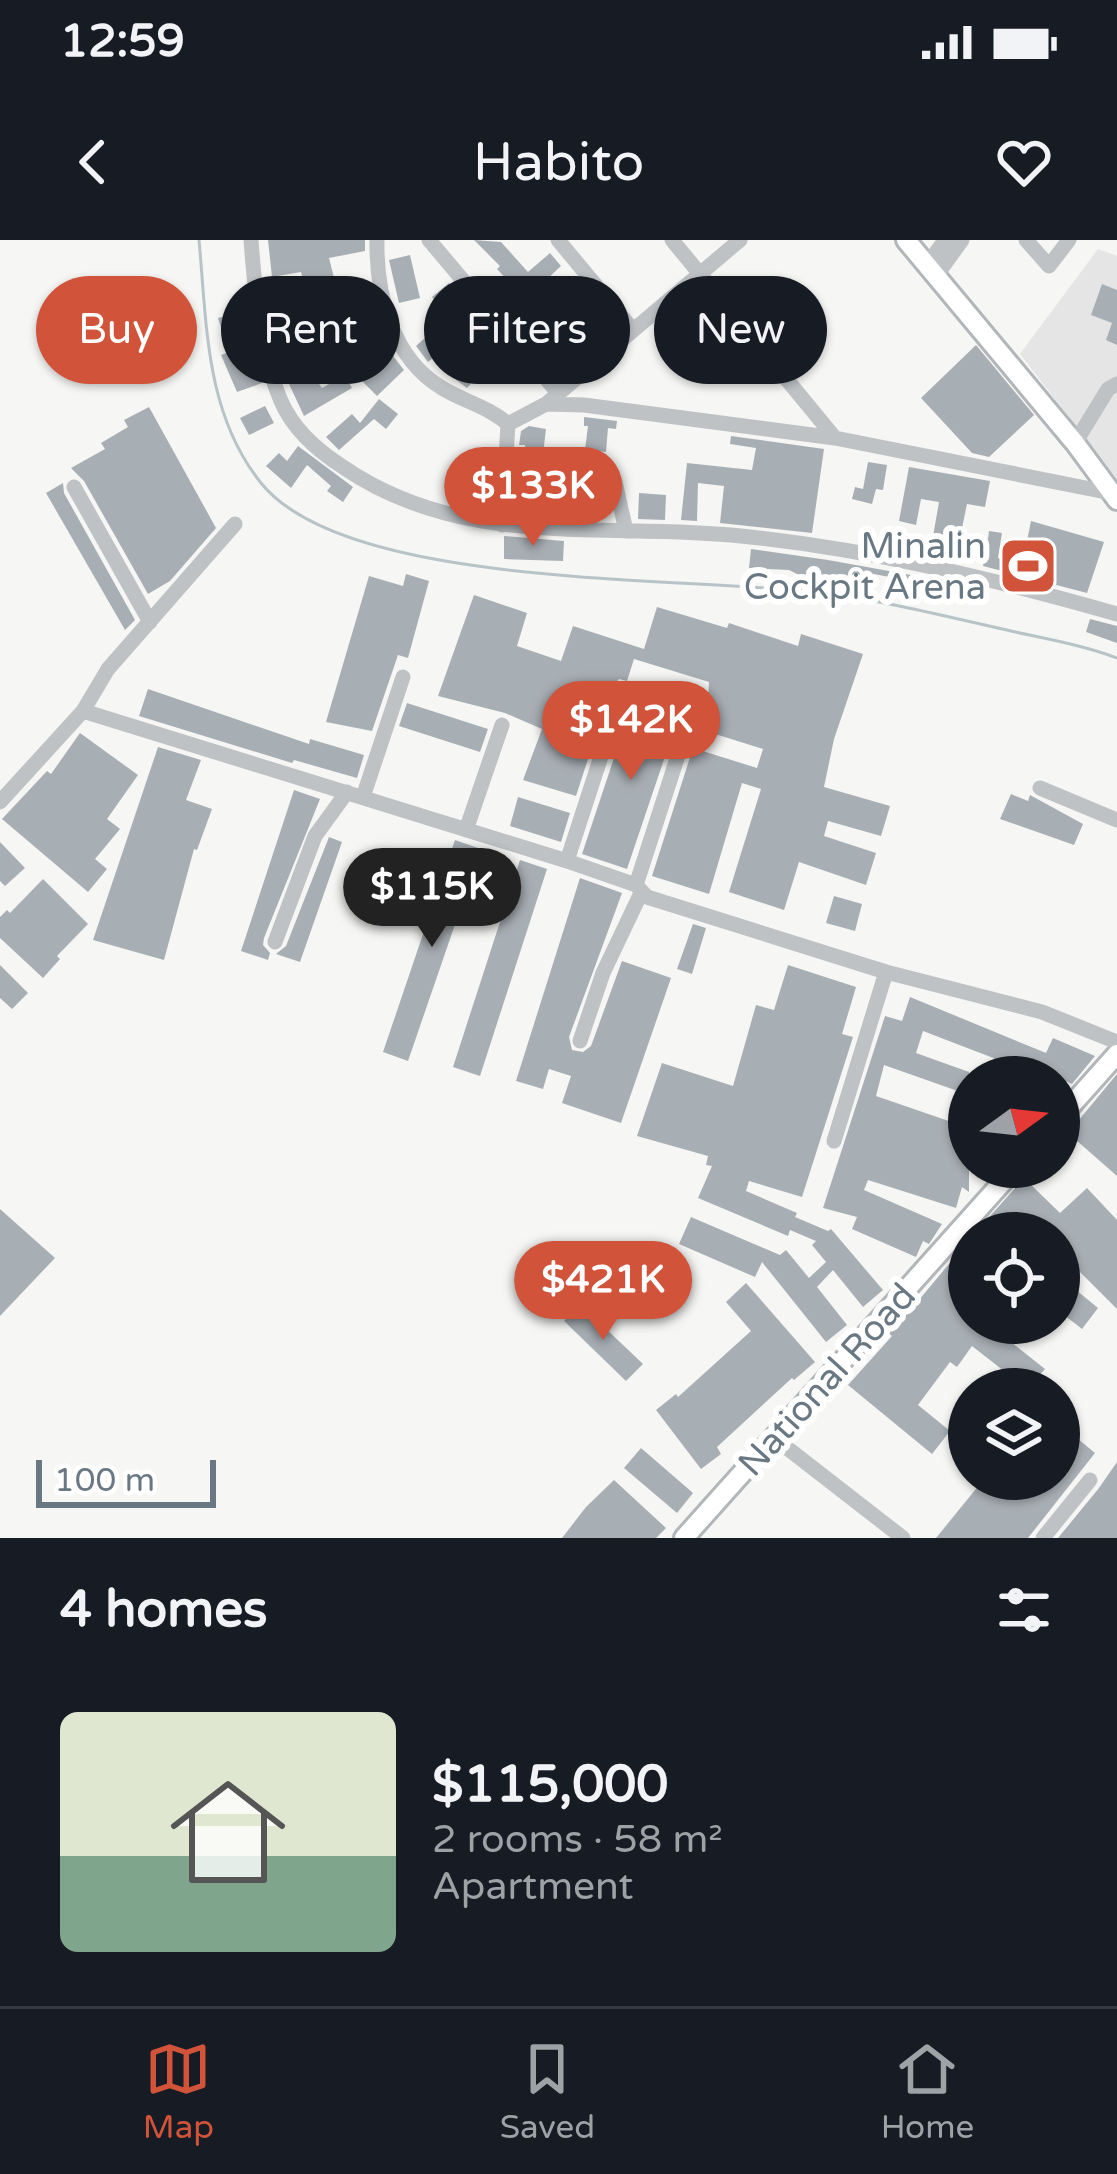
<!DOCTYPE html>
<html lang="en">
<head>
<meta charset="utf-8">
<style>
	body { margin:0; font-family:"Varela Round",sans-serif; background:#20242c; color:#f1f3f6; height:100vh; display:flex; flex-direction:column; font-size:45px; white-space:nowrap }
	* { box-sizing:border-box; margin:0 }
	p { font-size:39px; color:#9ea1a6 }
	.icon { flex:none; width:66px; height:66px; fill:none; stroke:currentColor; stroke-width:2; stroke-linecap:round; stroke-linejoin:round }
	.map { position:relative; height:1298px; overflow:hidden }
	.details { display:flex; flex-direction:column; background:#171b24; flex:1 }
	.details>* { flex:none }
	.hud { position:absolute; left:36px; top:36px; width:1047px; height:108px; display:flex; gap:24px }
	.needle { width:78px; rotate:75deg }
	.fabs { position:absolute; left:948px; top:816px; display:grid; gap:24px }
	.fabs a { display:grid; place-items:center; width:132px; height:132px; border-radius:50%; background:#171b24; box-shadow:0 3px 9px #0004; font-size:60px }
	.scale { position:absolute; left:36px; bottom:30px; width:180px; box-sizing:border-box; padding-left:12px; border:6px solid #697882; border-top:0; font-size:33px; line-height:42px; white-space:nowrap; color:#697882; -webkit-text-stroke:9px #fff; paint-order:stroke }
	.price { position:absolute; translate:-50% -102px; padding:0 27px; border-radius:42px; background:#d0533a; color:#fff; font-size:39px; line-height:78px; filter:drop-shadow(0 3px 6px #0008) }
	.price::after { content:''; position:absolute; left:50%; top:72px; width:36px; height:27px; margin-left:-18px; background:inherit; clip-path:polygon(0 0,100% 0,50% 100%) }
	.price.on { background:#222; color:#fff }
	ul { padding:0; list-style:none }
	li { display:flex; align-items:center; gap:36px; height:300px; padding:0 60px }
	li span { display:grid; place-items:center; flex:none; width:336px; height:240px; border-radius:18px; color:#555 }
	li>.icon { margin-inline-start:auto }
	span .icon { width:144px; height:144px; fill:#fffc; stroke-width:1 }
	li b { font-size:51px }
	h2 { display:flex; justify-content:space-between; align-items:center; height:144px; padding:0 60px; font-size:51px }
	.pill { padding:0 42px; border-radius:54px; background:#171b24; box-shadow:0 3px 9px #0004; font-size:42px; line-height:108px }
	.pill.on { background:#d0533a; color:#fff }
	.status { display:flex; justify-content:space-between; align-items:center; height:84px; padding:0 60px; background:#171b24; direction:ltr }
	.status svg { height:33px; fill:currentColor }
	header { display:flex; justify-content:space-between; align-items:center; height:156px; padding:0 60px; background:#171b24; font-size:54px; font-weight:600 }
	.tab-bar { display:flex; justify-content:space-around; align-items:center; height:168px; border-top:3px solid #363941; background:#171b24; font-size:33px; color:#9ea1a6 }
	.tab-bar a { display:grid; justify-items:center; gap:6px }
	.tab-bar .on { color:#d0533a }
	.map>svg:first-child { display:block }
	.built { fill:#e4e5e4 }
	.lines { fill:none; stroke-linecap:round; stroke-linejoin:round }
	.stream { stroke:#b8c3c7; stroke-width:3 }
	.building { fill:#a8afb4 }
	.major-casing { stroke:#b2b6b9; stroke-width:24 }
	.minor { stroke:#bec2c5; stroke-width:15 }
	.major { stroke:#fff; stroke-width:18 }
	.labels { text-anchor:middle; stroke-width:12; stroke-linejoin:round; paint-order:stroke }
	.poi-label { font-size:36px; fill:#697882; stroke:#fff; text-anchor:end }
	.street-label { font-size:36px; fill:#697882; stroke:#fff }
</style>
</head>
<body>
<div class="status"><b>12:59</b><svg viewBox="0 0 49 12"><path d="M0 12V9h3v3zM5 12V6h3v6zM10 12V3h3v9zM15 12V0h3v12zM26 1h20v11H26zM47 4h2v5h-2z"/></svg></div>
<header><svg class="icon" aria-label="back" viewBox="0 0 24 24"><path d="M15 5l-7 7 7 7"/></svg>Habito<svg class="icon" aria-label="heart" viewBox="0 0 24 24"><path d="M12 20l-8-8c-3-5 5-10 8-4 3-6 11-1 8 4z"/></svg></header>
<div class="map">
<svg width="1117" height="1298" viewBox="0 0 1117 1298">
	<rect width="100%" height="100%" fill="#f6f6f4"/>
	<!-- built -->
	<path class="built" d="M1098,9l19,7v223l-97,-125z"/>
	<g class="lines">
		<!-- stream -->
		<path class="stream" d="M199,0c8,85 6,173 62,243 86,107 427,93 562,110 63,8 126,24 188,38 35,8 72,14 106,27"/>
	</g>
	<!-- building -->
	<path class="building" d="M268,0h97v11l-36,7 7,28 -29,8 -6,-22 -29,5z
		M474,0l27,2 27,30 22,-19 11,13 -46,43 -15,-21 9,-6 -12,-13 3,-3z
		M410,15l10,43 -21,5 -10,-43z
		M449,43l27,32 -7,6 3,3 -21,18 15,17 16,-16 13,14 -28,31 -16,-12 -16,-20 -7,6 -12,-16 32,-29 -16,-20z
		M1102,44l15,6v55l-11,-5 6,-17 -21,-8z
		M310,63l5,21 14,-4 2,12 -8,2 2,12 -25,5 -5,-27 -17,3 -4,-17z
		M246,71l16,72 -25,9 -16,-37 8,-3 -11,-34z
		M976,105l58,70 -45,42 -17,-4 -51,-55z
		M393,116l11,14 -27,26 -20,-20 9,-9 7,8z
		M295,126l2,13 13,-8 12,17 23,-13 7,13 -48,28 -22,-47z
		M379,159l19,15 -12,15 -12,-10 -35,31 -13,-13 26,-23 8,9z
		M265,166l9,17 -25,12 -9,-17z
		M149,167l67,121 -46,53 -22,13 -64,-113 -13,-13 34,-19 -4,-6 27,-16 -4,-7z
		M584,177l33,4 -1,8 -8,-1 -2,24 -21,-2 3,-24h-4z
		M529,186l17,3 -5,42 -18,-2 2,-24h-6l2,-14z
		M731,196l93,13 -12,84 -92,-10 4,-37 -26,-3 -1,38 -16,-1 6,-57 65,7 4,-22 -26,-4z
		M298,206l55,41 -10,15 -16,-11 4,-5 -24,-21 -16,23 -25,-22 13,-13 8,8z
		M868,222l19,3 -4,25 -7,-1 -4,15 -20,-5 3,-12 8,2z
		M562,225l21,6 -5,46 -22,-1z
		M909,227l81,14 -5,26 -18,-3 -6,29 27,6 1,-8 13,2 -4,25 24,7 9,-44 73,21 -17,51 -104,-27 1,-5 -36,-10 1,-6 -17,-3 7,-40 -18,-3 -5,26 -17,-4z
		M63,243l1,10 71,127 -10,10 -79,-137z
		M639,253l27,2 -1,25 -27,-1z
		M504,296l60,5 -1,20 -59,-2z
		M751,309l77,11 83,15 -1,6 -36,-7 -1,11 -37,-2 -33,-6 -14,-7 -40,-2z
		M406,334l23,7 -21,77 -10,-3 -26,76 -46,-9 43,-146 34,10z
		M935,340l29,7 -4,15 -29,-7z
		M474,355l53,18 -10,33 44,15 12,-35 71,23 13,-42 70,21 2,-5 69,23 3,-12 62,20 -29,85 -10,48 66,19 -9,30 -53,-15 -4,15 52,17 -10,32 -67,-23 -15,48 -55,-18 32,-103 -19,-6 -33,111 -57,-18 41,-128 64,20 6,-19 -64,-20 9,-28 1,-19 -75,-23 -7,22 -8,-2 -8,9 -35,108 -53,-16 19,-51 -37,-16 -67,-17z
		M1090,379l27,7v17l-31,-11z
		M148,449l161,55 1,-5 54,16 -7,23 -63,-18 -2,3 -153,-47z
		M634,458l46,14 -53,157 -45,-15z
		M407,463l81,26 -8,23 -81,-26z
		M80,493l58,42 -31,44 13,10 -25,30 12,10 -19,23 -86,-73 45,-48 4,3z
		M158,507l43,13 -15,40 26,9 -15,41 -3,-1 -30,111 -71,-20z
		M294,550l26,9 -56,139 -1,7 7,8 -2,7 -27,-9z
		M1011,554l17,7 2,-6 53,29 -9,21 -74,-26z
		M518,557l52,16 -9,29 -51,-16z
		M329,597l13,5 -42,120 -24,-8 10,-8z
		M455,600l26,9 -73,212 -25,-9z
		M0,602l25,26 -20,18 -5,-5z
		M520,620l27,9 -67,207 -27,-9z
		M580,638l42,15 -53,144 3,13 11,2 8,-6 31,-85 49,17 -50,145 -59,-20 9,-27 -22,-7 -6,20 -27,-8z
		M43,639l45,45 -31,32 3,3 -17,19 -43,-40v-21l7,-7 3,3z
		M834,656l28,8 -7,27 -29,-8z
		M693,684l13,4 -14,46 -15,-5z
		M0,725l28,28 -16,16 -12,-11z
		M788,725l68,22 -14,47 11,3 -51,160 -53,-16 -3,10 51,22 -2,4 33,14 3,-2 52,61 -20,17 -30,-37 -16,17 30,38 -21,17 -64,-80 -7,15 -76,-33 12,-27 89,38 6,-5 23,28 17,-16 -14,-17 4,-4 -26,-11 -2,6 -90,-38 14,-32 -6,-1 2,-9 -71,-20 25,-73 71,23 23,-81 18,5z
		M910,757l136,56 7,-15 42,18 -23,28 -35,-15 -2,5 -112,-43 -7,22 53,19v23l-85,-30 -8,31 93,32v64l-7,-5 -6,21 -88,-28 -4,10 78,34 -13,20 -6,-3 -7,16 -64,-28 5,-12 -34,-9 62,-192 17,5z
		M1117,834v102l-49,-43z
		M1024,938l36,35 27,-25 30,32v89l-58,-58v-18h-84z
		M0,969l55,49 -55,58z
		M969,1000v83h18l58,46 -18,20 -55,-43 -15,21 -7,-5 -32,43 32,26 -18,23 -84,-69 44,-49 -5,-4 24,-27 2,2z
		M1059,1036l39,32 -16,21 -23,-18z
		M746,1043l69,79 -21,18 -2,-2 -75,69 4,7 -20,15 -45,-59 20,-16 2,3 73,-66 -25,-29z
		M580,1064l63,60 -17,17 -62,-60z
		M1059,1183l36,30 -67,85h-92l48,-59h75z
		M641,1208l52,45 -16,20 -53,-45z
		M1117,1222v76h-59l41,-50z
		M614,1240l52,48 -10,10h-94l24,-31z"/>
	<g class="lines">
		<defs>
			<path id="major" d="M906,0l169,203 42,57
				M1059,879l58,-65
				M684,1298l332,-371"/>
		</defs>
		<!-- major casing -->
		<use href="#major" class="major-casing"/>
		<!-- minor -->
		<path class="minor" d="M251,0c4,53 9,112 30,161 12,28 37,50 62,66 121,83 260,55 398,69 128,13 253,43 376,78
			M377,0c-1,55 15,118 65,148 21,13 47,19 66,36l-6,101
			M429,0l129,153
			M558,0l75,90
			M672,0l163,198
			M1026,0l23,26 20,-26
			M927,25l18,-25
			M936,36l26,-36
			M546,164l194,-164
			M508,184l38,-20 38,1 251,33 276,55
			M1075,203l33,-54 9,-5
			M593,224l22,18 11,49
			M74,247l76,135
			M83,471l484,150 69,24 11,12 239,75 156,40 75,30
			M1040,548l77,32
			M363,557l40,-120
			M0,562l83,-91 25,-42 127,-145
			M466,590l36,-105
			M567,621l55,-169
			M636,645l61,-188
			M275,702l40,-106 32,-44
			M580,801l23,-68 38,-80
			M834,901l52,-169
			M773,1197l130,101
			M1043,1298l47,-58"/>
		<!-- major -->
		<use href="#major" class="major"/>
	</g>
	<!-- icons -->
	<defs>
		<symbol id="stadium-square" viewBox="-11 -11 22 22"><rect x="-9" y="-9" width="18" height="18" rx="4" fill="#d0533a" stroke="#fff"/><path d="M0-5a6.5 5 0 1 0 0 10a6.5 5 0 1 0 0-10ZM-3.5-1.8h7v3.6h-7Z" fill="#fff"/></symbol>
	</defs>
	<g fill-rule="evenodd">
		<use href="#stadium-square" x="995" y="293" width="66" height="66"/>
	</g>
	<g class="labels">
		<!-- poi labels -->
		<g class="poi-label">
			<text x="986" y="318">Minalin<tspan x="986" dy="41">Cockpit Arena</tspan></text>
		</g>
		<!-- street labels -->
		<g class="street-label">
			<text transform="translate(826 1139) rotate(-48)" y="13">National Road</text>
		</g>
	</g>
</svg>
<div class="fabs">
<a><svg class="needle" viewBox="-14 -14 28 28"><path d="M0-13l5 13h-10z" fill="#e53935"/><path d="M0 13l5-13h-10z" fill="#9ea1a6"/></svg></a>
<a><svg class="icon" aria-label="locate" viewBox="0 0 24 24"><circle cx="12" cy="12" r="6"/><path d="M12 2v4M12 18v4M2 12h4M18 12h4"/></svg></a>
<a><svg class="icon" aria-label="layers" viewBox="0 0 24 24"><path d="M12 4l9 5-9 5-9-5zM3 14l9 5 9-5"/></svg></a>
</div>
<div class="scale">100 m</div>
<b class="price" style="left:533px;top:309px">$133K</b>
<b class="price" style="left:631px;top:543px">$142K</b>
<b class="price on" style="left:432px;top:710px">$115K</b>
<b class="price" style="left:603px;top:1103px">$421K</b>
<div class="hud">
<a class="pill on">Buy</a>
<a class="pill">Rent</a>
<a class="pill">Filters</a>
<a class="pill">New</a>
</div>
</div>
<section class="details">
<h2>4 homes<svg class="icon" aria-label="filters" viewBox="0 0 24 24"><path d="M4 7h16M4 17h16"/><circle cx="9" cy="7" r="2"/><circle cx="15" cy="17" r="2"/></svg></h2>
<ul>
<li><span style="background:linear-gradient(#dfe7d0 60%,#7fa58c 0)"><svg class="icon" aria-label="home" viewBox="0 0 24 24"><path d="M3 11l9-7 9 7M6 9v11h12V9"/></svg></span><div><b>$115,000</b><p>2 rooms · 58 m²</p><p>Apartment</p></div></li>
</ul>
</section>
<nav class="tab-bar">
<a class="on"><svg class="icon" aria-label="map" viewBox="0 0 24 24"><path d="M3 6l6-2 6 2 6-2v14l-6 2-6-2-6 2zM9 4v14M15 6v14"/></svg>Map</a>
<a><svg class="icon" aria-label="saved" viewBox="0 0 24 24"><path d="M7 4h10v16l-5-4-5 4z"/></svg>Saved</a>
<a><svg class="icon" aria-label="home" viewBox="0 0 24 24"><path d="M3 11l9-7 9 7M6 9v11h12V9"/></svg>Home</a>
</nav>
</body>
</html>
